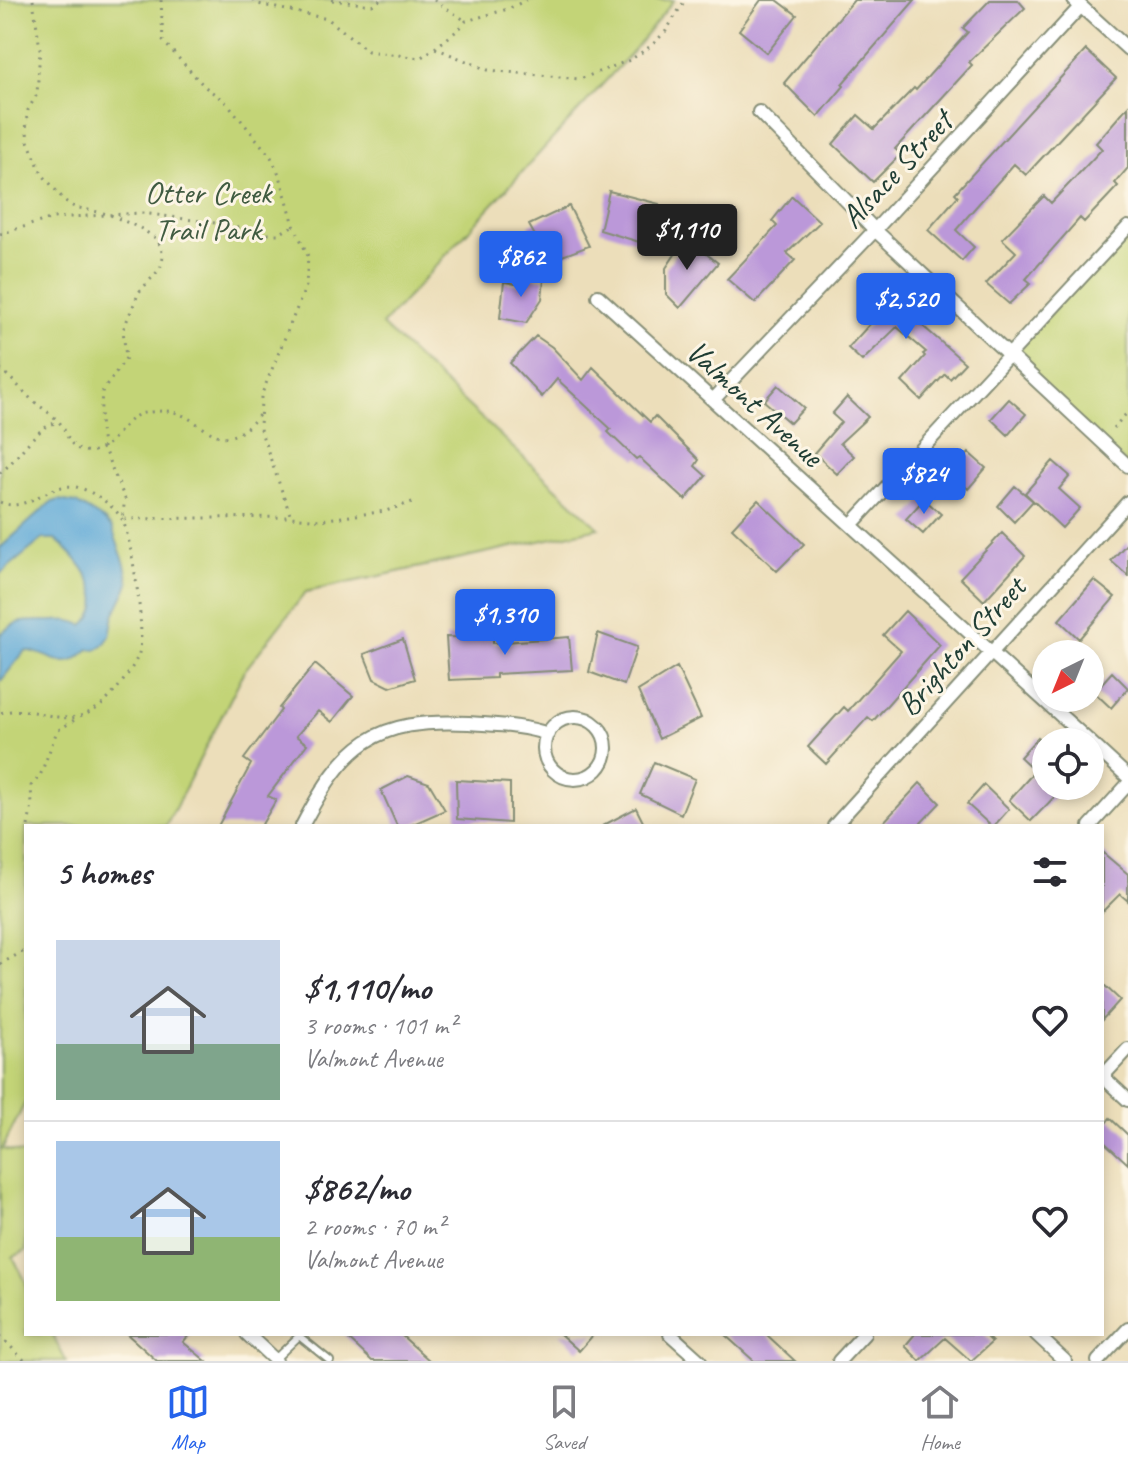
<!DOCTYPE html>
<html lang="en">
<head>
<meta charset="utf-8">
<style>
	body { margin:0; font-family:Caveat,sans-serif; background:#f2f2f3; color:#2b2b33; height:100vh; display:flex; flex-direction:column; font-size:30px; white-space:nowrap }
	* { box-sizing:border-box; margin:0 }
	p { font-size:26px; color:#7c7c81 }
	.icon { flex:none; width:44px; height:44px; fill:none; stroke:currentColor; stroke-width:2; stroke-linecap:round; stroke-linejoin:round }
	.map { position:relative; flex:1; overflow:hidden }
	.details { position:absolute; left:24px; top:824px; width:1080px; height:512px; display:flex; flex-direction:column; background:#fff; border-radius:0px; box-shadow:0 4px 12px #0003 }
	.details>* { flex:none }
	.needle { width:52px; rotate:223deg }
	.buttons { position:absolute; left:1032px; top:640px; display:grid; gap:16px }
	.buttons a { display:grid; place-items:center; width:72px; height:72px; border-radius:50%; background:#fff; box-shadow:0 4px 12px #0003; font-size:40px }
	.price { position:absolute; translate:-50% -68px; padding:0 18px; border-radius:8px; background:#2563eb; color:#fff; font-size:26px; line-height:52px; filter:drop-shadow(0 2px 4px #0008) }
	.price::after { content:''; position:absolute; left:50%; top:48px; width:24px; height:18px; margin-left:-12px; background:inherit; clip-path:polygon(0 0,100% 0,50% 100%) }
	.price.selected { background:#222; color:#fff }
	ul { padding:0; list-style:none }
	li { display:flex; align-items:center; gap:24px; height:200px; padding:0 32px }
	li+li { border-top:2px solid #e1e1e2 }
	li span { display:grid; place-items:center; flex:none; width:224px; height:160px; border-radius:0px; color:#555 }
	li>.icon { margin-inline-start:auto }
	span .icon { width:96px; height:96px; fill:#fffc; stroke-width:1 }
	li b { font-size:34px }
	h2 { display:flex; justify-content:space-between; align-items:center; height:96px; padding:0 32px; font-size:34px }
	.menu { display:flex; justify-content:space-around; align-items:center; height:112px; border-top:2px solid #e1e1e2; background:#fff; font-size:22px; color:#7c7c81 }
	.menu a { display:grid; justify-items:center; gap:4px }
	.menu .selected { color:#2563eb }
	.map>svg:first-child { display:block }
	.green { fill:#c3d477; stroke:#718856; stroke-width:2 }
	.water { fill:#60aad8; stroke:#407486; stroke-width:2 }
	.building { fill:#bb98d9 }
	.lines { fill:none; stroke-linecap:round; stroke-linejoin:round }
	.service-casing { stroke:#868e77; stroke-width:10 }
	.minor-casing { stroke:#868e77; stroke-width:16 }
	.path { stroke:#868e77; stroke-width:3; stroke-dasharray:2 6; stroke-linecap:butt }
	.service { stroke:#fff; stroke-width:6 }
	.minor { stroke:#fff; stroke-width:12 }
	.labels { text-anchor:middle; stroke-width:6; stroke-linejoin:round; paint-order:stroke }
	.street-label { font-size:32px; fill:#1f3d34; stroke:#fcf5e5 }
	.park-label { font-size:32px; fill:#405b41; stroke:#fcf5e5 }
</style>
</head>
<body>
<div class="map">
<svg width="1128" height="1361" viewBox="0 0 1128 1361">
	<rect width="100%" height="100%" fill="#fcf5e5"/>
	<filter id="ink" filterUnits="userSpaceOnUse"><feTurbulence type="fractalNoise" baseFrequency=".0125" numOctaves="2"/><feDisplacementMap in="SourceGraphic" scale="16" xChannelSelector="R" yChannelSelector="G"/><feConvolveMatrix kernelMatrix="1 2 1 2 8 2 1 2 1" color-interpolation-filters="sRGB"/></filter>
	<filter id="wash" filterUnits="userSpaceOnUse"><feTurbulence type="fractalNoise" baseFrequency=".006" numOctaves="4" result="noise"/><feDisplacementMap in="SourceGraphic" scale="32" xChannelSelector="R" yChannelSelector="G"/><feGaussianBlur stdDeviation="1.8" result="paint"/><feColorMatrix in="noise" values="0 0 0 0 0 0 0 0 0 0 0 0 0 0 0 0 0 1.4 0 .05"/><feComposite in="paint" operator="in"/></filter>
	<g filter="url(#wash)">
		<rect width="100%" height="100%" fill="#ecdeba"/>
		<!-- green -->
		<path class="green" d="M0,0h674l-40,50 -252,275 217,203 -293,64 -61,78 -79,156h-140v275l-24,48 24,5v97l-13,6 13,25v52h26l14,27h-66z
			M1128,229v237l-118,-110z"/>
		<!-- water -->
		<path class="water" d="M59,500l17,3 28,17 8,8 13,36 4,20 -15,31 -4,21 -7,10 -7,4 -7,-1c-6,4 -10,10 -17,12 -16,5 -30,-11 -47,-10l-25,31v-47c14,-15 24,-14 43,-14 17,1 23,-4 40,4 33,-25 -7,-69 -28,-86h-12l-43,35v-26l50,-45z"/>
		<g id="blocks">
			<!-- building -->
			<path class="building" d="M761,0h16l20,15 -30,38 -28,-23z
				M854,0h61l-73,84 2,2 -26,31 -34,-34z
				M990,0h28l7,8 -56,54 3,3 -77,84 6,5 -28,28 -40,-38 25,-29 16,14 40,-41 2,2 52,-58 -5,-4z
				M1086,50l30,28 -90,97 -12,-11 -40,45 -18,21 18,17 -12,14 -34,-31 30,-34 -3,-3z
				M1128,106v62l-13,15 3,3 -34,36 -4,-4 -54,61 5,4 -22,21 -23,-20 30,-32 -14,-13 42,-43 7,7 51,-54 -6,-6z
				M609,191l50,13 -10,41 -49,-15z
				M792,196l28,26 -33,31 8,7 -40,43 -28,-24 50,-53 -5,-5z
				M569,206l20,40 -40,15 -20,-36z
				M686,238l32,25 -38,45 -14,-14v-26z
				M524,276l20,3 -2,20 -16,24 -26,-5 4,-36 18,3z
				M877,278l34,34 -2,2 56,49 -15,16 -5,-5 -24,26 -19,-18 23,-26 -2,-2 3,-2 -29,-25 -35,34 -14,-13 32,-35 -18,-17z
				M536,336l16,11 31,33 10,-13 57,55 5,-6 44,44 -4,6 11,10 -21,24 -46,-43 -3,2 -28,-27 3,-3 -54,-50 -15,18 -32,-34z
				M778,385l26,23 -14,15 -26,-22z
				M847,397l21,20 -28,26 14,13 -17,18 -23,-21 27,-31 -9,-8z
				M1009,399l17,15 -18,21 -17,-16z
				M969,453l17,15 -18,21 -17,-16z
				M1053,461l17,15 -11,13 21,19 -18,20 -37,-35z
				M1015,486l18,15 -19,21 -16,-16z
				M924,499l17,15 -18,20 -17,-15z
				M758,500l46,44 -27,27 -45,-43z
				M1002,533l23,23 -41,45 -24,-23z
				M1128,542v34l-17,-15z
				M1094,580l21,17 -36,42 -20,-19z
				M905,611l35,34 -67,76 -5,-4 -42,47 -18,-17 36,-40 4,4 53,-60 -18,-16z
				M598,633l39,14 -13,38 -35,-13z
				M446,637l47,1v5l76,-6 3,33 -76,4v4l-47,2z
				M403,639l12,40 -25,8 -16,-8 -10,-25z
				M315,664l38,32 -21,26 -14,-11 -22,25 11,8 -39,52 8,4 -15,26h-43l33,-62 -7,-5 37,-49 -2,-2z
				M677,667l24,51 -42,21 -21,-48z
				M1112,672l16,16 -17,20 -17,-16z
				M1038,737l8,8v41h19l-34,35 -22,-21 26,-29 -15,-14z
				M654,762l41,17 -14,35 -41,-20z
				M408,776l21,7 16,27 -36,16h-12l-16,-36z
				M456,780l54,3v40l-53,-4z
				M920,783l20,20 -22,23h-38z
				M984,785l25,24 -15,17h-3l-24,-22z
				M636,808l9,18h-43z
				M1102,852l26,22v27l-8,-7 -18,18z
				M1102,983l18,17 -18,20z
				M1110,1118l18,17v29l-26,-24v-12z
				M127,1334h63l-7,8 23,19h-49z
				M343,1334h57l30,27h-58z
				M560,1334h34l-15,17z
				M724,1334h42l29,27h-41z
				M915,1334h69l8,8 -21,19 -26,-23 -25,23 -15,-15z"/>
		</g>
	</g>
	<g filter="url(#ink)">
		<use href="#blocks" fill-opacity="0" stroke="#868e77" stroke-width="2"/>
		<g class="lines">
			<defs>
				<path id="service" d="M275,1359l24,-23 31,25"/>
				<path id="minor" d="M1074,0l54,49
					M759,112l116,118 253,236
					M598,296l492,446
					M713,400l162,-170 206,-224
					M851,525l277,-298
					M544 748a31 31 0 1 1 62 0a31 31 0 1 1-62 0Z
					M1090,742l38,35
					M302,826c43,-82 72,-108 167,-103 27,2 53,2 79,11
					M834,826l294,-324
					M1090,826l38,-42
					M1102,1076l26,24
					M1102,1077l26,-28
					M247,1334l29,27
					M670,1334l30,27
					M1036,1334l29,27
					M839,1361l25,-27
					M1098,1361l30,-32"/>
			</defs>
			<!-- service casing -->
			<use href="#service" class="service-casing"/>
			<!-- minor casing -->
			<use href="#minor" class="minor-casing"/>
			<!-- path -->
			<path class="path" d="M33,0l7,49 -3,45 -9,16 -2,12 2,19 14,33 23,27 9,6 34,7 32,14 14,9 7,10 2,11 -3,11 -21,23 -16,38 3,28 -24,34 -2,28 3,27 22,52 -3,20 169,-2 29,3 66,-9 29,-10
				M161,0l2,41 41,45 24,18 43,53 9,19 14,49 14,31 -2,30 -45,110 -1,33 31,88
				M253,0l5,4 70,15 40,32 52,7 15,-10 53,22 92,9 50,-19 21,-14 15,-15 19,-31
				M332,0l40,5 8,-5
				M434,0l32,21
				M435,48l24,-19 7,-8 42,-12 18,-9
				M0,234l53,-16 89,-5 80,11 43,10h14l15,-9
				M0,369c11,9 21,20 31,30 9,8 20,14 28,23 9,10 8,23 22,28 29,9 37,-27 59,-36 7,-2 17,-3 24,-3 40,0 52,56 96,3
				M1113,428l15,-16
				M0,473c21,-16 32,-44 58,-51
				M0,502c29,13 50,-24 80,-14 14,4 37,20 43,33 9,22 23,111 16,132 -4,14 -28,46 -40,54 -39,26 -59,-5 -99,6
				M28,826l4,-21 -1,-19 9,-10 17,-45 19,-12
				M0,964l26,-14
				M0,1336l25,25"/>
			<!-- service -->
			<use href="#service" class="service"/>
			<!-- minor -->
			<use href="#minor" class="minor"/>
		</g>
	</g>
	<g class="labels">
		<!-- street labels -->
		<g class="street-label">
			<text transform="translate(896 169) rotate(-47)" y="11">Alsace Street</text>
			<text transform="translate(755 403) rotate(42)" y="11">Valmont Avenue</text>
			<text transform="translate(961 646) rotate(-48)" y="11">Brighton Street</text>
		</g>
		<!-- park labels -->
		<g class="park-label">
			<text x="208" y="203">Otter Creek<tspan x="208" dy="37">Trail Park</tspan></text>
		</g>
	</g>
</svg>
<div class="buttons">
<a><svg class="needle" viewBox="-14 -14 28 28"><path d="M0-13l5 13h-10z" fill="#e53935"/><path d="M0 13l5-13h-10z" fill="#7c7c81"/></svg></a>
<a><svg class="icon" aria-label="locate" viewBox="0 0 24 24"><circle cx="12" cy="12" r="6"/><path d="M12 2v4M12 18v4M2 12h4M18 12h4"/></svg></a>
</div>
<b class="price selected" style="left:687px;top:272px">$1,110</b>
<b class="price" style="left:521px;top:299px">$862</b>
<b class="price" style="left:906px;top:341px">$2,520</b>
<b class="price" style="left:924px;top:516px">$824</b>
<b class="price" style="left:505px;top:657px">$1,310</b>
<section class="details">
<h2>5 homes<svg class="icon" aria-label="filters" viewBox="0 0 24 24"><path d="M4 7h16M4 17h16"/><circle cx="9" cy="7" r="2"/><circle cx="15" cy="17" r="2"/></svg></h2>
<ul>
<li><span style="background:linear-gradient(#c9d6e8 65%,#7fa58c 0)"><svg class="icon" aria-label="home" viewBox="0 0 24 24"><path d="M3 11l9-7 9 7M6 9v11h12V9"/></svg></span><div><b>$1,110/mo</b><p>3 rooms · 101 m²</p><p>Valmont Avenue</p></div><svg class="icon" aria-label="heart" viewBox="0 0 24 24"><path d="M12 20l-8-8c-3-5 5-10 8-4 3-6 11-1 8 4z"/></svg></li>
<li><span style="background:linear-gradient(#a9c7e8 60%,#8fb573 0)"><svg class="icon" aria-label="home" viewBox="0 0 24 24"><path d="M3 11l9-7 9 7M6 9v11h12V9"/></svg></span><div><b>$862/mo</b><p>2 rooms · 70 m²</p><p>Valmont Avenue</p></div><svg class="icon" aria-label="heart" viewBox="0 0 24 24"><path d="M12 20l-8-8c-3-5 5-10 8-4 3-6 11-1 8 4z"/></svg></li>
</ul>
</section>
</div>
<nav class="menu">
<a class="selected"><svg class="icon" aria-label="map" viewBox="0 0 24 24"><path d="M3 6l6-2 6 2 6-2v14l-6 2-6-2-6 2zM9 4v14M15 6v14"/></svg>Map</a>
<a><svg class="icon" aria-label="saved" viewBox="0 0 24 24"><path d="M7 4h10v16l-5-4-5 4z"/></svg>Saved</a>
<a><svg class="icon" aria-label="home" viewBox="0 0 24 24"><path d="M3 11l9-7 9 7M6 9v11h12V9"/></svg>Home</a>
</nav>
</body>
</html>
